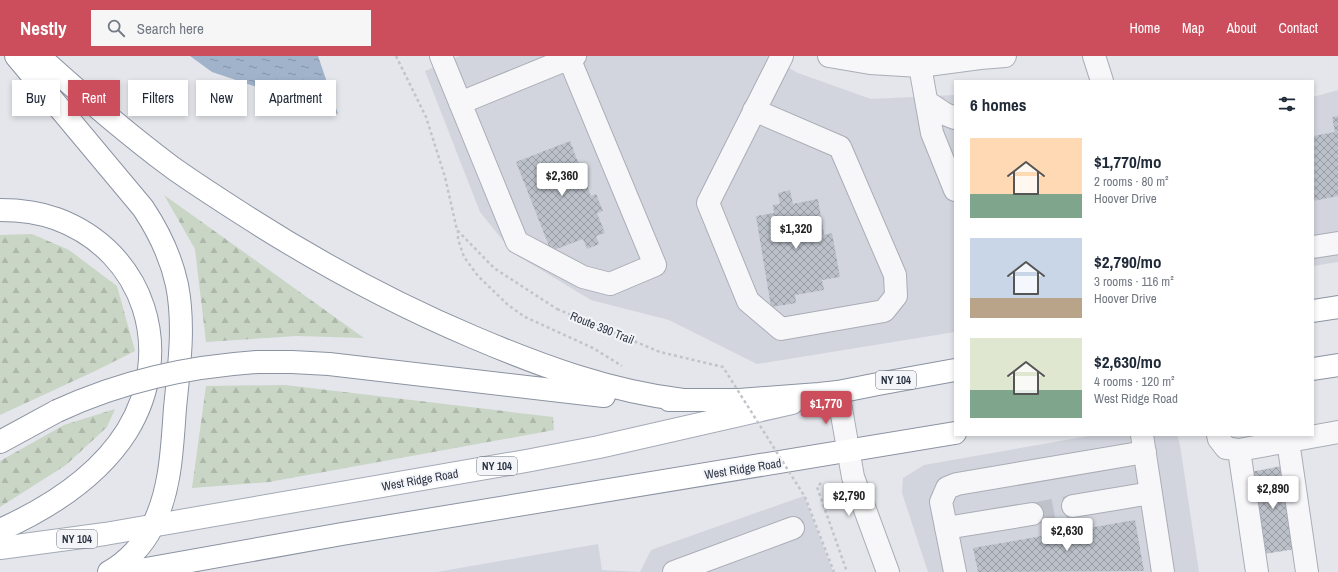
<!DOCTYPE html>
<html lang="en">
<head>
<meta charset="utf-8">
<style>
	body { margin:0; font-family:"Archivo Narrow",sans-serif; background:#f6f6f7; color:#1f2937; height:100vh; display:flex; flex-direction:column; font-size:15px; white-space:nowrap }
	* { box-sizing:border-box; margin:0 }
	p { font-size:13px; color:#747a83 }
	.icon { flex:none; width:22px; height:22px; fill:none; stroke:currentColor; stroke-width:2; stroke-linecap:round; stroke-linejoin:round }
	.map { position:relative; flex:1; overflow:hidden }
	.side { position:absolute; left:954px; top:24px; width:360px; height:356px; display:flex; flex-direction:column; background:#fff; border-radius:0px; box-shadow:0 2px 6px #0003 }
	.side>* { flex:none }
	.hud { position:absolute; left:12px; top:24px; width:380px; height:36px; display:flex; gap:8px }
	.price { position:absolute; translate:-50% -34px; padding:0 9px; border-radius:4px; background:#fff; color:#222; font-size:13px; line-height:26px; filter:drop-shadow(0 1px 2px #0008) }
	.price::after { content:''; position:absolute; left:50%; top:24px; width:12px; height:9px; margin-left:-6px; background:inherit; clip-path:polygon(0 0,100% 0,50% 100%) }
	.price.selected { background:#cc4d5c; color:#fff }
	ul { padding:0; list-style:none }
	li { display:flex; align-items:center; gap:12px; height:100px; padding:0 16px }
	li span { display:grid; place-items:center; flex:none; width:112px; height:80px; border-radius:0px; color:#555 }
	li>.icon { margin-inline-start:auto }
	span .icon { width:48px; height:48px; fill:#fffc; stroke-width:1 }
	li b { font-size:17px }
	h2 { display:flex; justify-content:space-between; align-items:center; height:48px; padding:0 16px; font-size:17px }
	.chip { padding:0 14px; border-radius:0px; background:#fff; box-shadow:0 2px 6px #0003; font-size:14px; line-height:36px }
	.chip.selected { background:#cc4d5c; color:#fff }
	header { display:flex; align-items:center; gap:24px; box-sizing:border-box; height:56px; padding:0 20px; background:#cc4d5c; color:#fff }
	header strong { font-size:19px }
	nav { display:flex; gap:22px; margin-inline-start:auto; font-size:14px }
	.search { width:280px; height:36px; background:#f6f6f7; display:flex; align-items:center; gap:10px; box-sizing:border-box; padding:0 14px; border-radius:0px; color:#747a83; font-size:15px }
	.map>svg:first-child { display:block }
	.built { fill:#d2d5dd }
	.forest { fill:url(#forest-firs) }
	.water { fill:url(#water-ripples) }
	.building { fill:url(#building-cross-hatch) }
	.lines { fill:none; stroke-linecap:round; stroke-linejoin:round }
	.minor-tunnel { stroke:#bfc2ca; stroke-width:22; stroke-dasharray:22 11; stroke-linecap:butt }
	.minor-casing { stroke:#a9adb6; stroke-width:24 }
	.major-casing { stroke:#a3aab7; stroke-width:24 }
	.highway-casing { stroke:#8b93a2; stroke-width:24 }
	.path { stroke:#c2c4cb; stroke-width:2.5; stroke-dasharray:3 3; stroke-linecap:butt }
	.minor { stroke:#f7f7fa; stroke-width:22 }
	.major { stroke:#fff; stroke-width:22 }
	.highway { stroke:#fff; stroke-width:22 }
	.highway-bridge-casing { stroke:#8b93a2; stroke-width:24; stroke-linecap:butt }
	.path-bridge { stroke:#c2c4cb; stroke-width:2.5; stroke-dasharray:3 3; stroke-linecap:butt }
	.highway-bridge { stroke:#fff; stroke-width:22 }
	.labels { text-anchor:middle; stroke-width:4; stroke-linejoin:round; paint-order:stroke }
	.shield { fill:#f4f5f8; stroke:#686e7a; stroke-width:1 }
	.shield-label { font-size:11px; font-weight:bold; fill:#2c3444 }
	.street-label { font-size:12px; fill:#2c3444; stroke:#f4f5f8 }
</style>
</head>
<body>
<header>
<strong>Nestly</strong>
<div class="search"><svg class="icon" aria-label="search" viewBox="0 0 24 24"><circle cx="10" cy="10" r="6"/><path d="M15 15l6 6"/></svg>Search here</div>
<nav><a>Home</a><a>Map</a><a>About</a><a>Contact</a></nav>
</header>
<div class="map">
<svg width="1338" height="516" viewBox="0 0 1338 516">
	<defs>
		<pattern id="forest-firs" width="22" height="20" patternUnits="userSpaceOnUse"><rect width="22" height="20" fill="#c9d5c5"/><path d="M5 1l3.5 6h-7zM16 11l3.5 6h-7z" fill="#adb7aa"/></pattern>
		<pattern id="water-ripples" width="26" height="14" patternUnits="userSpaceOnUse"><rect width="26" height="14" fill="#a0b3ca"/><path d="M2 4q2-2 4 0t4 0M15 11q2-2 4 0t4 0" fill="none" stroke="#8392a6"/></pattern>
		<pattern id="building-cross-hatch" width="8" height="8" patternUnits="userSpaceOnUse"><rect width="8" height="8" fill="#bbc0c9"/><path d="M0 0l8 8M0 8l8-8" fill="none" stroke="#989da5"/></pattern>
	</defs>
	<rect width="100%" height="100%" fill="#e4e6eb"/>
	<!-- built -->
	<path class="built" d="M460,0h307l31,17 73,26 84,-4v237l-198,32 -88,-44 -78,-20 -78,-47 -33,-41 -55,-141z
		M1338,34v172l-25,4v-169z
		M1094,379h83l3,10 19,127h-271l-26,-79 1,-15 21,-13z
		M804,440l29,76h-396l161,-28 4,26 38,2 11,-22z"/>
	<!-- forest -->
	<path class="forest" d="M164,139l200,143 -68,-2 -90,6 -11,-93z
		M32,178l37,16 48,36 18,65 -42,21 -93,43v-180z
		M285,329l268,32 1,13 -285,52 -77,6 14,-102z
		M115,353l-8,18 -41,38 -66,42v-46l64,-36z"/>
	<!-- water -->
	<path class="water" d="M190,0h128l20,58 -126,-42z"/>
	<!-- building -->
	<path class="building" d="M1338,60v80l-25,5v-65l22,-4 -3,-15z
		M570,85l21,55 5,-2 7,17 -6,2 8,20 -9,3 3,8 -12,5 -4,-10 -32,12 -35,-89z
		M790,134l3,14 25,-5 6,36 8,-2 8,44 -18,3 2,10 -29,5 1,8 -25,4 -15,-91 18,-3 -1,-8 7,-1 -2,-11z
		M1282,410l14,83 -32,5 -14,-82z
		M1135,464l9,51 -166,1 -5,-24z"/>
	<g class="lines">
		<!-- minor-tunnel -->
		<path class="minor-tunnel" d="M1032,458l41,-8"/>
		<defs>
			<path id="minor" d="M441,0l76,186 66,35 27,7 45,-19 -86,-207
				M829,0l41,7 50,3 60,-8 25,-2
				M1094,0l8,25
				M920,10l12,67 23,57
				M927,46l18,12 10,4
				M460,47l115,-47
				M754,54l86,37 55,128 1,21 -12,15 -103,18 -33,-28 -40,-98 74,-147
				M1313,191l25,-4
				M838,336l15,85 35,95
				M1142,379l21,137
				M1218,379l1,4 7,9 13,2 99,-18
				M1288,385l19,131
				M1239,394l18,122
				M1073,450l78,-13
				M946,472l86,-14
				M674,516l119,-44
				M955,516l-14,-70 6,-14 10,-4 188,-32"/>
			<path id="major" d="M0,492l105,-14 421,-73 73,-14 193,-44"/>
			<path id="highway" d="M16,0l127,152c16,24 28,49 34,77 8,41 2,82 -2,123 -3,40 -4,83 -23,119 -9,18 -25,35 -43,45
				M39,0c43,39 87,77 134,112 24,17 49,33 74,49 72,46 148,87 226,120 68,29 136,54 210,63
				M0,154c19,0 38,2 57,9 88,33 119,132 70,212 -29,46 -78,77 -127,99
				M1313,255l25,-4
				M257,306h35l37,2 275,32
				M1313,313l25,-4
				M669,344h70l80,-6 19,-2 40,-8 77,-14
				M0,386l57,-31
				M129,516l213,-38 613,-101"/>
		</defs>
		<!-- minor casing -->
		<use href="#minor" class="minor-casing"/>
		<!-- major casing -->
		<use href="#major" class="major-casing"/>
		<!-- highway casing -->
		<use href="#highway" class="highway-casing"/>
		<!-- path -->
		<path class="path" d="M396,0l30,61 19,60 12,53 37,38 63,41
			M458,174v9l6,18 14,19 30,29 17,12 68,31 29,18
			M821,427l-4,4 30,85"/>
		<!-- minor -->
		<use href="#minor" class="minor"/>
		<!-- major -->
		<use href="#major" class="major"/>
		<!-- highway -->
		<use href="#highway" class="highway"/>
		<defs>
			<path id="highway-bridge" d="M57,355c65,-30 129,-44 200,-49"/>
		</defs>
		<!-- highway-bridge casing -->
		<use href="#highway-bridge" class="highway-bridge-casing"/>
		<!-- path-bridge -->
		<path class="path-bridge" d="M557,253l103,43 63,15 82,130 29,75"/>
		<!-- highway-bridge -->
		<use href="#highway-bridge" class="highway-bridge"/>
	</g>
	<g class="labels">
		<!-- shield labels -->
		<g class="shield">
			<rect x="876" y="315" width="40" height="18" rx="3"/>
			<rect x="477" y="401" width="40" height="18" rx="3"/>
			<rect x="57" y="474" width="40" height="18" rx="3"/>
		</g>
		<g class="shield-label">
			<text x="896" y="328">NY 104</text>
			<text x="497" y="414">NY 104</text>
			<text x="77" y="487">NY 104</text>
		</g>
		<!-- street labels -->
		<g class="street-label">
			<text transform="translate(602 272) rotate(22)" y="4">Route 390 Trail</text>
			<text transform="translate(743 413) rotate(-9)" y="4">West Ridge Road</text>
			<text transform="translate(420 424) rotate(-10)" y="4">West Ridge Road</text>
		</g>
	</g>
</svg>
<b class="price" style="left:562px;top:141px">$2,360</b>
<b class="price" style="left:796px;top:194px">$1,320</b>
<b class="price selected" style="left:826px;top:369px">$1,770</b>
<b class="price" style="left:1273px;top:454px">$2,890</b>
<b class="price" style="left:849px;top:461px">$2,790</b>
<b class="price" style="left:1067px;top:496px">$2,630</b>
<div class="hud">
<a class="chip">Buy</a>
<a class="chip selected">Rent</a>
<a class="chip">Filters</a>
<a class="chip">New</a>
<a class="chip">Apartment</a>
</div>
<section class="side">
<h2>6 homes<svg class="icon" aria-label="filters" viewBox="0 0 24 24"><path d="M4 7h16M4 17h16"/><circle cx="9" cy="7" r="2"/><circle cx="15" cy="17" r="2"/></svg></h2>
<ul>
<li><span style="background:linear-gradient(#ffd9b3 70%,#7fa58c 0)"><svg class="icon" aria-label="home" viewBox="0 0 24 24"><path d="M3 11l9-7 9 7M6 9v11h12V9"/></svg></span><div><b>$1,770/mo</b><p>2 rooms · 80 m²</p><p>Hoover Drive</p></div></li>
<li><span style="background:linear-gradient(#c9d6e8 75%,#b9a48a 0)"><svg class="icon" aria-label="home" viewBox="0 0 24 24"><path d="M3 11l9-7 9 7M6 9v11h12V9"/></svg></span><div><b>$2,790/mo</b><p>3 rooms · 116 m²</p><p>Hoover Drive</p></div></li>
<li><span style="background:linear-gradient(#dfe7d0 65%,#7fa58c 0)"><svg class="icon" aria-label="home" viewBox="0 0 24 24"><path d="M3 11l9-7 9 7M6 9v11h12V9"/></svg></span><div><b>$2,630/mo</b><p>4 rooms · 120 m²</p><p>West Ridge Road</p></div></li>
</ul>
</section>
</div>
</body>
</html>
